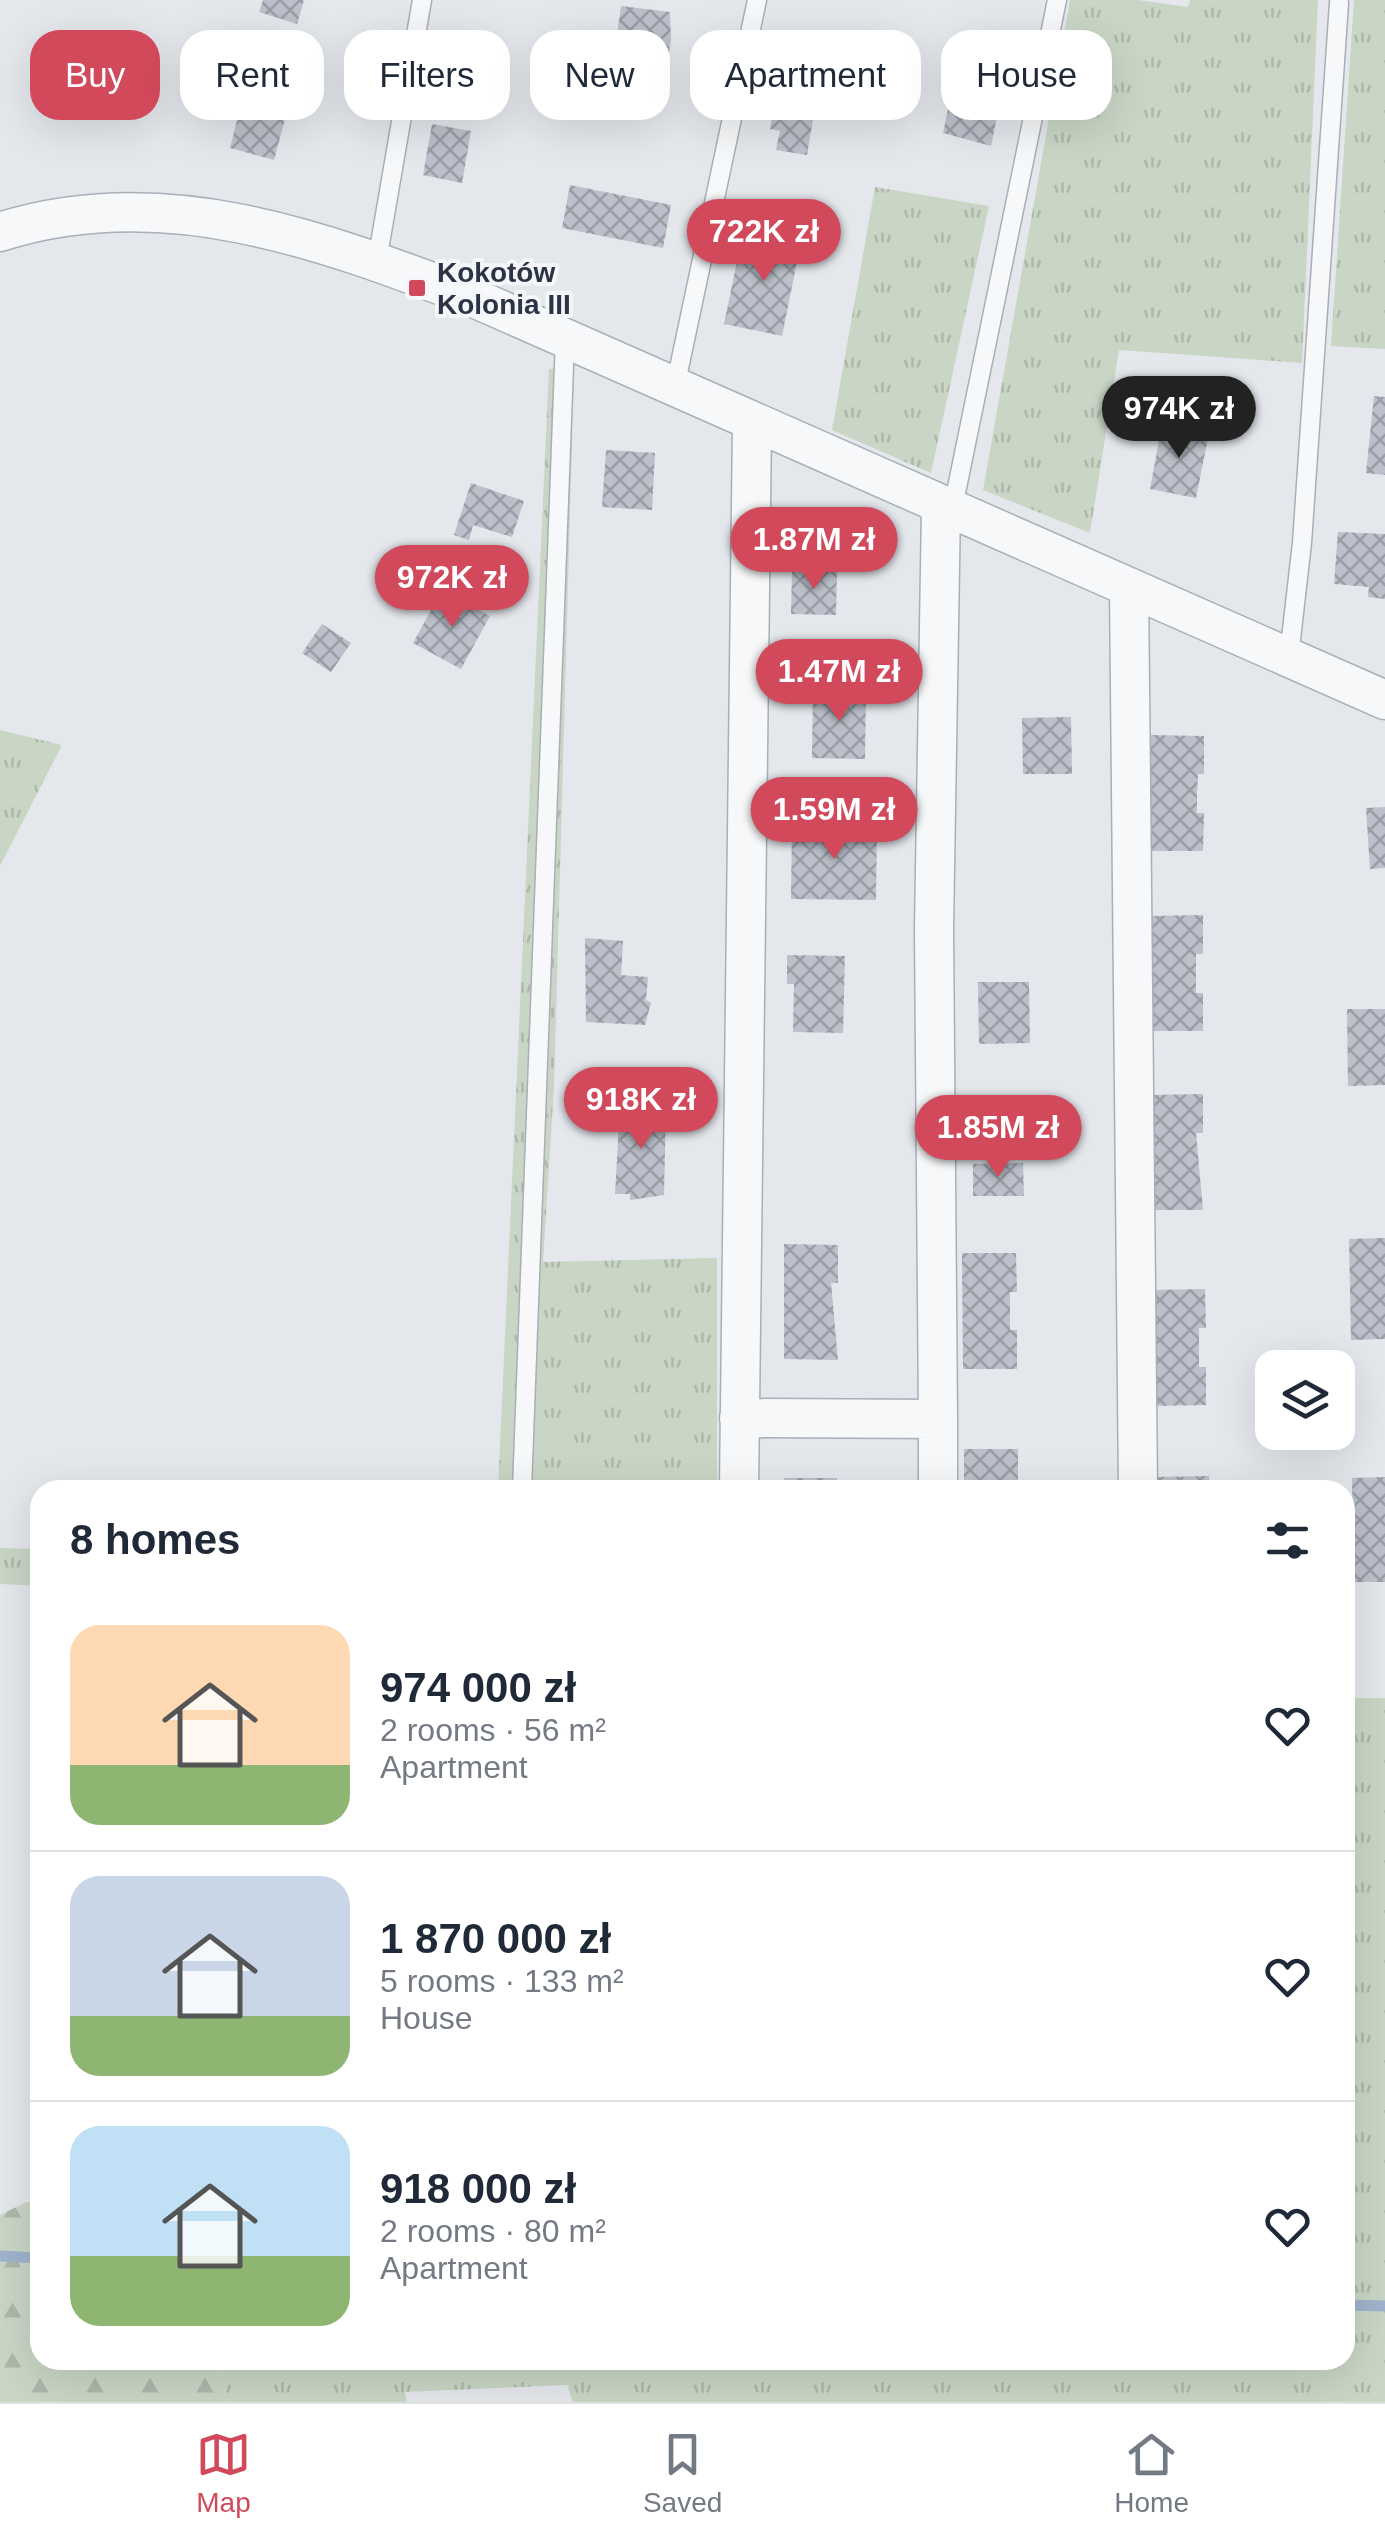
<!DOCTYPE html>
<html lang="en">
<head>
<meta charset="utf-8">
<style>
	body { margin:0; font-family:Arial,sans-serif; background:#f2f2f3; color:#1f2937; height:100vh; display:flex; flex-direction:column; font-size:38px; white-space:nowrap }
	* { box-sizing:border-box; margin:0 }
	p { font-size:32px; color:#747a83 }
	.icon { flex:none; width:55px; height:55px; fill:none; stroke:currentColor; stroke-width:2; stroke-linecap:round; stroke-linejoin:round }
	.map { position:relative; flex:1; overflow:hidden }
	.details { position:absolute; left:30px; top:1480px; width:1325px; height:890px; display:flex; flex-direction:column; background:#fff; border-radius:30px; box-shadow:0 10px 40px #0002 }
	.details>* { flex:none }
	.banner { position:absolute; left:30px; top:30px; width:1325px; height:90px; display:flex; gap:20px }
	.controls { position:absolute; left:1255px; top:1350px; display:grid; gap:20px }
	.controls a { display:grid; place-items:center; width:100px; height:100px; border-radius:20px; background:#fff; box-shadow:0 10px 40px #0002; font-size:50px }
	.price { position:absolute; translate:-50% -85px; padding:0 22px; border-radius:35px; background:#d1495b; color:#fff; font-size:32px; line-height:65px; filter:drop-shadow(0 2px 5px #0008) }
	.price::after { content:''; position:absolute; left:50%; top:60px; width:30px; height:22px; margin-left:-15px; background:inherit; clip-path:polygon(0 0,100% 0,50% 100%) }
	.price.active { background:#222; color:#fff }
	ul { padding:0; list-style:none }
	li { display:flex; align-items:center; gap:30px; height:250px; padding:0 40px }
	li+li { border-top:2px solid #e0e1e3 }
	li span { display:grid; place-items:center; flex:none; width:280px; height:200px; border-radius:30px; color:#555 }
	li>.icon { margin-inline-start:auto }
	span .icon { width:120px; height:120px; fill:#fffc; stroke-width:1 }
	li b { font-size:42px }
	h2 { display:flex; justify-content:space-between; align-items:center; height:120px; padding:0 40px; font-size:42px }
	.chip { padding:0 35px; border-radius:30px; background:#fff; box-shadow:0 10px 40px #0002; font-size:35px; line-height:90px }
	.chip.active { background:#d1495b; color:#fff }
	.tab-bar { display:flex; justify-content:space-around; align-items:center; height:140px; border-top:2px solid #e0e1e3; background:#fff; font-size:28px; color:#747a83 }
	.tab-bar a { display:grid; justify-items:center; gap:5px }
	.tab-bar .active { color:#d1495b }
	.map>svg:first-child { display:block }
	.grass { fill:url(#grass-tufts) }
	.forest { fill:url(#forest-firs) }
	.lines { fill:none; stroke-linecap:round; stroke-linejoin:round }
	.stream { stroke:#9fb4cc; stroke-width:11 }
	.building { fill:url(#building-cross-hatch) }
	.service-casing { stroke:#a9aeb7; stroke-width:21 }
	.minor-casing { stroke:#a9aeb7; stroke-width:41 }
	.service { stroke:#f7f8fa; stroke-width:18 }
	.minor { stroke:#f7f8fa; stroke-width:38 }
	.poi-dot { fill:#d1495b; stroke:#f4f6f9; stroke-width:4 }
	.labels { text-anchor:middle; stroke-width:8; stroke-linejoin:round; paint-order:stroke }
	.poi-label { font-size:28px; font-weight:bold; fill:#2b3445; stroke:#f4f6f9; text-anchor:start }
</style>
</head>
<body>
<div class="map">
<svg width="1385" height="2402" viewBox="0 0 1385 2402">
	<defs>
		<pattern id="grass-tufts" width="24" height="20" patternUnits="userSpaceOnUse" patternTransform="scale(2.5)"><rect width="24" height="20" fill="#c9d6c5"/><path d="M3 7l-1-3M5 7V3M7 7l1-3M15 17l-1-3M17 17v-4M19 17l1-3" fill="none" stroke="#adb8ab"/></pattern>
		<pattern id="forest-firs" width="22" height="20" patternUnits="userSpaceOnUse" patternTransform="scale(2.5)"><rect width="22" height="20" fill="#c9d6c5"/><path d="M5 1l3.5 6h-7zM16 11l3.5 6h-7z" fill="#adb8ab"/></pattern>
		<pattern id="building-cross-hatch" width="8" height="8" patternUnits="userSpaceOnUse" patternTransform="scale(2.5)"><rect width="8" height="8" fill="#bbc0ca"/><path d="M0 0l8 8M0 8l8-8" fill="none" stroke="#989da6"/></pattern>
	</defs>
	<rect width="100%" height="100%" fill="#e4e7ec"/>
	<!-- grass -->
	<path class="grass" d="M1070,0h68l50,7 2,-7h128l-16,363 -183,-13 -29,183 -107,-43z
		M1354,0h31v349l-54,-3z
		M875,187l114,19 -58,267 -99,-43z
		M574,367l-20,720 -11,175 174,-4v232h-219l51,-1121z
		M0,730l62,15 -62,121z
		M0,1548l40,1v37l-40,-2z
		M1345,1698h40v704h-813l-4,-17 -163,7 2,10h-180l-8,-42h1126z"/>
	<!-- forest -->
	<path class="forest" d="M26,2202h14v158h179l8,42h-227v-187z"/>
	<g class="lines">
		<!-- stream -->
		<path class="stream" d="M0,2256l40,2
			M1345,2305l40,1"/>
	</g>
	<!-- building -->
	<path class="building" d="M263,0h41l-7,24 -38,-12z
		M621,6l49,6 1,28 -8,48 -31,-4 3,-17 -22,-3z
		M955,76l48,11 -12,59 -48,-13z
		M245,89l45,12 -16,59 -44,-12z
		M784,108l30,5 -7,42 -31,-5 4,-19 -10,-2 2,-12 7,1z
		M432,124l39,7 -9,52 -39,-8z
		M570,185l101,20 -8,43 -101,-20z
		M766,230l36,7 -20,99 -58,-12 16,-77 21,4z
		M1374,396l11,1v78l-19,-2z
		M1162,424l47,9 -13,65 -46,-9z
		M606,450l49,3 -3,57 -50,-3z
		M471,483l53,18 -12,36 -39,-12 -4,15 -15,-5z
		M1338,532l47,2v65l-17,-2 1,-10 -35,-3z
		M792,568l45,2 -1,45 -45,-1z
		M442,590l48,26 -29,53 -48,-26z
		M322,624l29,19 -20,29 -29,-19z
		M813,690l53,1 -1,68 -53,-1z
		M1071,717l1,57h-49l-1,-56z
		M1151,735l53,1v38h-6l-1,19v20h7l-1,38h-53z
		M1385,807v61l-15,1 -4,-61z
		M792,824l85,1 -1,75 -85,-1z
		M1203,915v39h-7v39h7v38h-53l-1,-115z
		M585,938l38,3 -2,34 27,2 -2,23 5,3 -6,22 -59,-3z
		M787,955l58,1 -2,77 -50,-1 1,-48h-7z
		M978,982h51l1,61 -51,1z
		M1347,1009h38v76l-37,1z
		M1203,1094v39h-7l7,77h-53v-115z
		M620,1107l46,1 -2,87 -34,5v-6h-15z
		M1023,1163l1,33h-51v-32z
		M1385,1238v101l-34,1 -2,-101z
		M784,1244l54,1v38h-7l7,77 -54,-1z
		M962,1253h54l1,39h-7v38h7v39h-54z
		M1205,1289l1,39h-7v39h7v38l-53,1 -2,-116z
		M964,1449h54v38l-54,1z
		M1209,1476l1,14h-56v-13z
		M1385,1477v105h-31l-2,-104z
		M784,1478h53v12h-53z"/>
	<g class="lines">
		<defs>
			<path id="service" d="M377,261l45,-261
				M675,387l82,-387
				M952,512l105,-512
				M1289,656l13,-113 37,-540
				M522,1490l43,-1151"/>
			<path id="minor" d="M0,232c163,-52 322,8 474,66l911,402
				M1129,587l9,903
				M739,1418l199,1v71
				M938,1419l-4,-490 7,-422
				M739,1490l13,-1067"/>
		</defs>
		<!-- service casing -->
		<use href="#service" class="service-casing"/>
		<!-- minor casing -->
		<use href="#minor" class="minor-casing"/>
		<!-- service -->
		<use href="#service" class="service"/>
		<!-- minor -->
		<use href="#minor" class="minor"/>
	</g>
	<!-- markers -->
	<rect class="poi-dot" x="407" y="278" width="20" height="20" rx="5"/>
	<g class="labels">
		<!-- poi labels -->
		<g class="poi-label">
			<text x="437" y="282">Kokotów<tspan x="437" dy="32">Kolonia III</tspan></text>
		</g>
	</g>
</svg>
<div class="controls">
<a><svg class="icon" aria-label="layers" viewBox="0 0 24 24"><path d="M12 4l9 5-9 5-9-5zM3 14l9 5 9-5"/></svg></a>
</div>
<b class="price" style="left:764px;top:284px">722K zł</b>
<b class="price active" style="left:1179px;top:461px">974K zł</b>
<b class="price" style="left:814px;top:592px">1.87M zł</b>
<b class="price" style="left:452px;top:630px">972K zł</b>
<b class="price" style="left:839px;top:724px">1.47M zł</b>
<b class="price" style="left:834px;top:862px">1.59M zł</b>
<b class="price" style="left:641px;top:1152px">918K zł</b>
<b class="price" style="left:998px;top:1180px">1.85M zł</b>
<div class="banner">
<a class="chip active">Buy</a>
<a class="chip">Rent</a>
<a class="chip">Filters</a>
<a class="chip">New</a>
<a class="chip">Apartment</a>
<a class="chip">House</a>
</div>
<section class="details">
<h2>8 homes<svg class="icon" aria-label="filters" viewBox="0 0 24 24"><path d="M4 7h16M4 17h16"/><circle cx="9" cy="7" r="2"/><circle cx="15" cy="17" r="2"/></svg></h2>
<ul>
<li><span style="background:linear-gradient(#ffd9b3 70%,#8fb573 0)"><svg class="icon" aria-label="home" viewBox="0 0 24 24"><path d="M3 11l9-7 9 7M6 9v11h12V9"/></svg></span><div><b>974 000 zł</b><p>2 rooms · 56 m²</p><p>Apartment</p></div><svg class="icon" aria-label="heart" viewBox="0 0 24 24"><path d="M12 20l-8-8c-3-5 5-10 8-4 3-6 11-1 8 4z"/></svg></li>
<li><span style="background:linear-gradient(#c9d6e8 70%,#8fb573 0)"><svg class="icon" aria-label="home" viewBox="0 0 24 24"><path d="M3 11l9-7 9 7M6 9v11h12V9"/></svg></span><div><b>1 870 000 zł</b><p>5 rooms · 133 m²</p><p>House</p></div><svg class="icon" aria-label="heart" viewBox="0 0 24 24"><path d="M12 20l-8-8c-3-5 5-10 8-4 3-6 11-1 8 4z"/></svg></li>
<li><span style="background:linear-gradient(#bfe0f5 65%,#8fb573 0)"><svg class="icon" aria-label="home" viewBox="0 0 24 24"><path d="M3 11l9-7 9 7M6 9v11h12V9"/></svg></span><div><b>918 000 zł</b><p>2 rooms · 80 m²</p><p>Apartment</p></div><svg class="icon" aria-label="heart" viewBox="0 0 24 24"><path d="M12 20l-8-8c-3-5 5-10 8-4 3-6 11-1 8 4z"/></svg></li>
</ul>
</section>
</div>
<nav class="tab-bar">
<a class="active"><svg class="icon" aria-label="map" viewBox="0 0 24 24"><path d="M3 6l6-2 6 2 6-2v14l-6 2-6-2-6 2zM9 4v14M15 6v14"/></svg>Map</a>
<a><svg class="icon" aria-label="saved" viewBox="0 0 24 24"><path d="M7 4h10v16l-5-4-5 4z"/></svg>Saved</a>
<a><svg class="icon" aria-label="home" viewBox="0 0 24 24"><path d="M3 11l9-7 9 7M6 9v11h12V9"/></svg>Home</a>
</nav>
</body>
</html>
